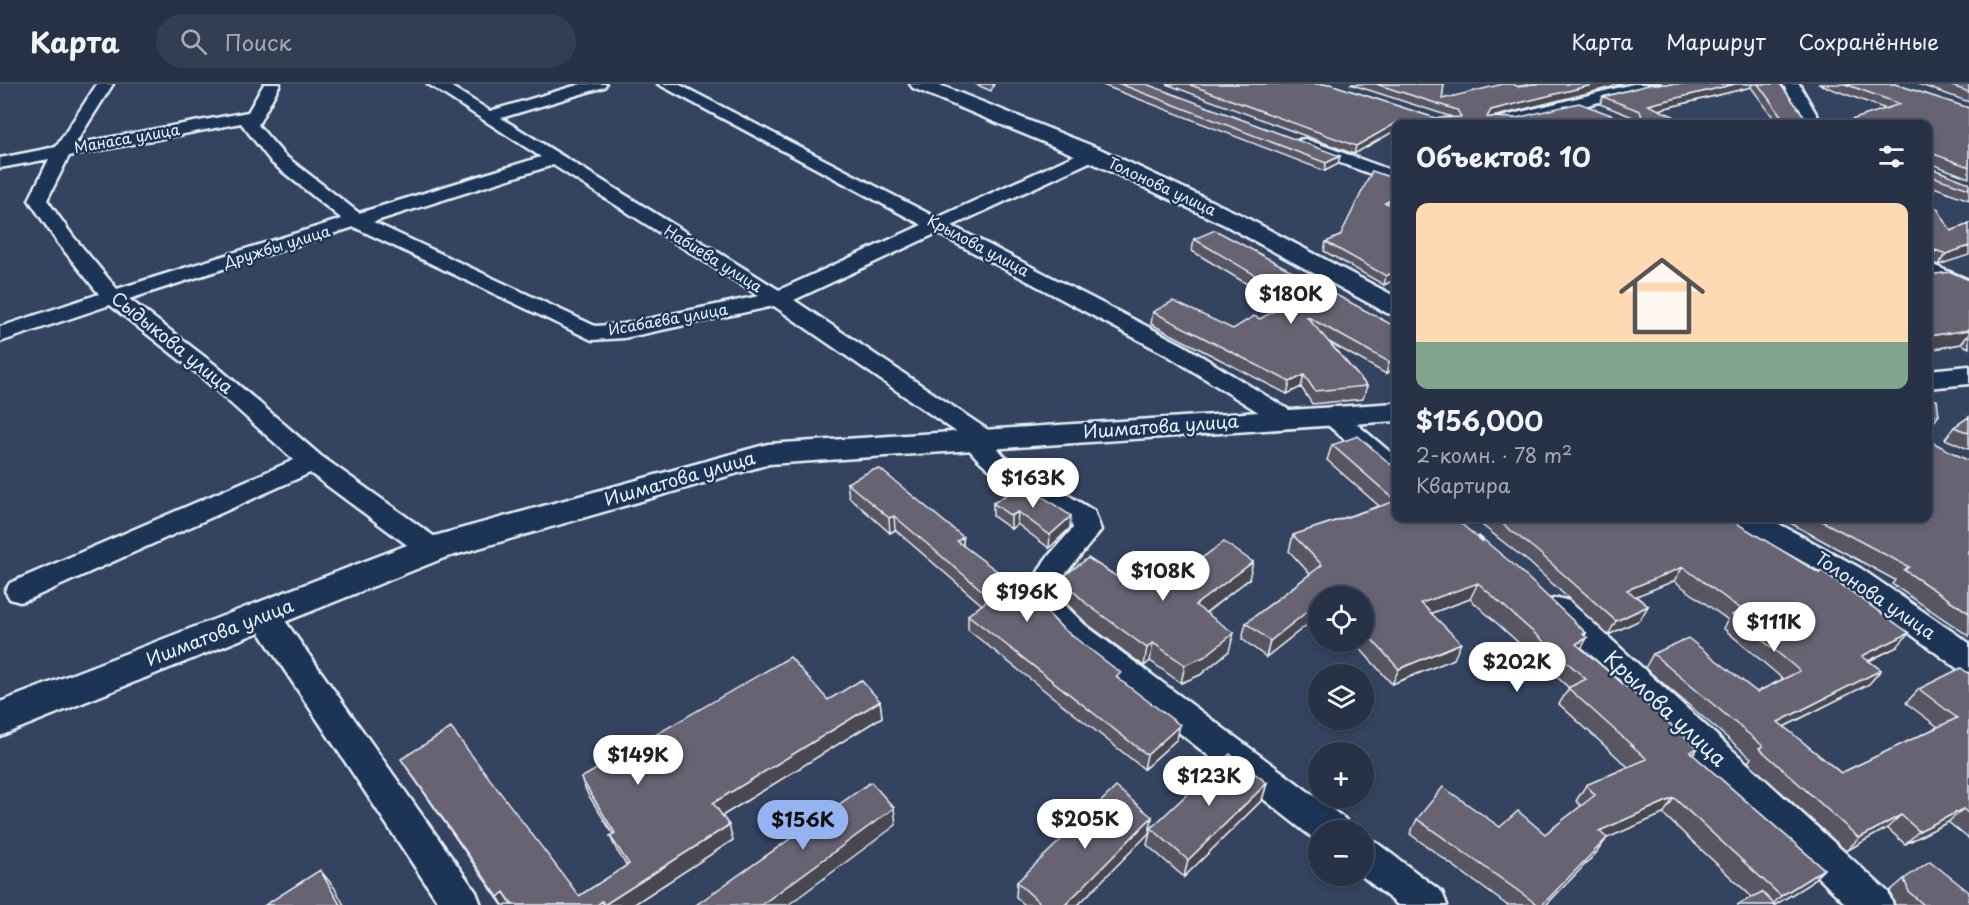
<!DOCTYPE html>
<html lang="ru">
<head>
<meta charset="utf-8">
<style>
	body { margin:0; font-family:"Playpen Sans",sans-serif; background:#333e52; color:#f1f3f6; height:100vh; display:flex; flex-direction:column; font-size:22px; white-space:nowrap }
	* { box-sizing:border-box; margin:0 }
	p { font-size:20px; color:#a4aab4 }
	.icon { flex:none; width:33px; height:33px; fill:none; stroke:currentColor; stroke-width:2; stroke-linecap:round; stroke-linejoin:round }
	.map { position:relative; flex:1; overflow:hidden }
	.sheet { position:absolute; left:1392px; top:36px; width:540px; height:402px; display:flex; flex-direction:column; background:#273247; border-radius:12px; box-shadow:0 3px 9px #0003,0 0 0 2px #434d60 }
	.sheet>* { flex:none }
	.controls { position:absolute; left:1308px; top:502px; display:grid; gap:12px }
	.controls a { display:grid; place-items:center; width:66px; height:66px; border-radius:50%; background:#273247; box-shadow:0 3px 9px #0003,0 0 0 2px #434d60; font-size:30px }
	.price { position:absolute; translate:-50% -51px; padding:0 14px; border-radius:21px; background:#fff; color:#222; font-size:20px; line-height:39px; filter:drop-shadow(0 2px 3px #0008) }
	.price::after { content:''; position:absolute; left:50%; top:36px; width:18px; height:14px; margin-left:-9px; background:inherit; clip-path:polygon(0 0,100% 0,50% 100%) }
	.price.current { background:#95b2f1; color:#111 }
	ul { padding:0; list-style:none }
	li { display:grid; align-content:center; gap:12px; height:318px; padding:0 24px }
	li+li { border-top:2px solid #434d60 }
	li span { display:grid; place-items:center; height:186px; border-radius:12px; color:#555 }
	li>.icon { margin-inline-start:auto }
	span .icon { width:108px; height:108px; fill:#fffc; stroke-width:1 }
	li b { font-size:26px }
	h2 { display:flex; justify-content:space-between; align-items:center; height:72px; padding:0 24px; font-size:26px }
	header { display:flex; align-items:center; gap:36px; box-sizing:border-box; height:84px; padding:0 30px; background:#273247; border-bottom:2px solid #434d60 }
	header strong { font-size:28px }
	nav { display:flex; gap:33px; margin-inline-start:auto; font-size:21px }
	.search { width:420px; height:54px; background:#333e52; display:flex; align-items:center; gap:15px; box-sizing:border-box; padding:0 21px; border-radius:33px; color:#a4aab4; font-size:22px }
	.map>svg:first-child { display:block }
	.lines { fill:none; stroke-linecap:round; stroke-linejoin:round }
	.street-casing { stroke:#e8f1f8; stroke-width:5 }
	.secondary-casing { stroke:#e8f1f8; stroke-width:5 }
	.street { fill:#1d3557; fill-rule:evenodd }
	.secondary { fill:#1d3557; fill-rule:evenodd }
	.wall { fill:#595663; stroke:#e8f1f8; stroke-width:1.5 }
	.shaded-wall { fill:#494650; stroke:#e8f1f8; stroke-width:1.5 }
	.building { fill:#686473; stroke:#e8f1f8; stroke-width:1.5 }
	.labels { text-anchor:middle; stroke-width:5; stroke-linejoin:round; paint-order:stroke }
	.far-street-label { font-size:15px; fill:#e8f1f8; stroke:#1d3557 }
	.street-label { font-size:18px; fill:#e8f1f8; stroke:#1d3557 }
	.near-street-label { font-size:21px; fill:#e8f1f8; stroke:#1d3557 }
</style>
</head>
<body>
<header>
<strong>Карта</strong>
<div class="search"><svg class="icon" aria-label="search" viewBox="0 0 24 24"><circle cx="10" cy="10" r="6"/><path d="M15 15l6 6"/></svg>Поиск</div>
<nav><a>Карта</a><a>Маршрут</a><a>Сохранённые</a></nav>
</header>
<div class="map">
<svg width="1969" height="821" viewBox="0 0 1969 821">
	<rect width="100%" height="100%" fill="#34435f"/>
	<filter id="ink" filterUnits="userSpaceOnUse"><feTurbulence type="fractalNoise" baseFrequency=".0167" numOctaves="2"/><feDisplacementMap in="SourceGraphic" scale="12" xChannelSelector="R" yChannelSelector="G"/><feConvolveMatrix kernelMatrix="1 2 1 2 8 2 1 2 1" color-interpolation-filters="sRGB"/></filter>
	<g filter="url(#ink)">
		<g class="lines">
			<defs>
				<path id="street" d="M97,0h16l-38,60 173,-32 16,-28h16l-22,41 26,30 75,58 182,-56 -113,-73h19l43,27 91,-27h25l-2,3 -103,31 278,172 143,-65 -264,-141h20l259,134 149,-68h12l3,4 -3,4 -146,68 231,119 111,68 3,5 -3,5 -9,3 -9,-3 -109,-68 -230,-122 -143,67 200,134 4,6 -3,5 10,12 89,54 7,19 -35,43 -7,15 5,16 21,21 260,194 5,12h-32v11l-255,-201 -23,-24 -11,-29 16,-28 28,-32 -2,-5c-20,-13 -108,-62 -106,-85l-191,-132 -150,32 -32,2 -238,-113 -225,72 85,65 107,92 121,86 4,7 -4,7 -10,3 -10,-3 -112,-83 -280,126 -10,3 -10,-3 -5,-8 5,-8 284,-123 -96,-86 -88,-69 -110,37v-15l99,-33 -41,-51 -29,-43 20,-41 -49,9v-10l56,-11zM241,39l31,40 70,56 -225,70 -45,-54 -25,-35 22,-44zM553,81l206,131 -135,28 -29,2 -222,-104z
					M1633,0h27l-2,3 -145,37h-26l2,-4z
					M1783,0h16l23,40h-16z
					M1305,55l91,33v11l-97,-35 -3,-4 3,-4z
					M1928,179l41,17v14l-41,-17z
					M1331,323l9,3 56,47v21l-9,-2 -65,-56 -3,-5 3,-5z
					M1733,434h35l92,50 109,75v29l-11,-3 -118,-87 -103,-57z
					M1558,514l11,3 319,291 5,13h-46l-300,-288 -4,-8 4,-8z
					M265,521l11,3 200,284 5,13h-41l-186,-281 -4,-8 4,-8z
					M1364,754l13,5 65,49 5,13h-49l-36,-29z"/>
				<path id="secondary" d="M910,0h27l163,65 141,66 155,82v18l-9,-2 -162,-88 -141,-66 -171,-71z
					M1969,282v18l-41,4v-18z
					M1396,319v18l-627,43 -325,94 -444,178v-34l420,-162 348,-96z"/>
			</defs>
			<!-- street casing -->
			<use href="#street" class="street-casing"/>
			<!-- secondary casing -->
			<use href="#secondary" class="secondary-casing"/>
			<!-- street -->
			<use href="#street" class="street"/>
			<!-- secondary -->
			<use href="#secondary" class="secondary"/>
		</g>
		<!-- wall -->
		<path class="wall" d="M975,0h19l-3,7z
			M1100,0h46l192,80 -13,7z
			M1166,0h164l105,34 17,-1 -102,-33h94l-2,15 90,-15h92l-132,33 24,1h119l-35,-14 3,-7 49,-13h128l30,40h-32l-27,-37 -93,23 33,14h-295v6l-42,24z
			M1818,0h77l74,24v70l-37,-14 1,5 36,14v17l-41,-15v-61h-86v-1l44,-14z
			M1918,0h51v18z
			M1394,121h2v74l-12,6 -60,-34 2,-9 14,-6z
			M1928,123l23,24 18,-7 -31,41 -8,-3 -2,4z
			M1194,155l202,88v41l-10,6 -57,-32 38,44 -4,13 -51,5 -11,-17 -14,7 -136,-70 2,-12 80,17 27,-10 24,-13 -92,-55z
			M1928,191l41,5v68l-8,-4 -33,6z
			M1928,316l11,15 -10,14h-1z
			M1969,333v32h-1l-23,-10 9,-12z
			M1332,361l146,93 1,-2 107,97 -1,3 -3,12 116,100 -5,7 131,114 -15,15 -34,21 -23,-8 -89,-83 -56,24 -11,15 -50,52h-39l-97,-71 7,-15 83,8 45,7 36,-28 -5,-5 10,-16 42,-18 -69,-63 10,-16 -99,-89 -38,14 22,46 -62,25 -38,-42h10v-45h-46v19l-52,41 -24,-18 4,-16 64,-49 -21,-23 4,-16 86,-29 -52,-46z
			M1969,377v175l-77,-52 3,-4 -114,-62h147z
			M847,399l116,54v9l76,58 23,24 58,52 57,59 -33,30 -176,-139v-15l14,-10 -87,-75 -5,3 -41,-36z
			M993,419l77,25 -21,20 -32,-24 -6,5 -18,-13z
			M1473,434h255l169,129 -28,14 12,9 -12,14 -85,43 57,46 97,-46 -32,-24 13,-14 50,-15v165l-21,-17 -43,22 -18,-16 -41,23 -98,-89 3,-4 -106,-90 8,-14 104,38 26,-13 -60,-51 5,-8 -54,-39 -38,15 12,10 -8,14 -32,15 -78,-72z
			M1185,486l64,9 -43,34 23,38 -29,24 -19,8 -31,-22 -6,5 -58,-43 -20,-20 -3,-9 1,-18 69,11z
			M828,616l52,1 2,16 -160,99 11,24 -100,65h-131l-91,-131 -10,-15 178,137 48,-30 -10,-15 -7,-15 3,-2 -26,-41 -6,-15z
			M1267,699l-5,17 -78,77 -37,-32 4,-17z
			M1152,733l-3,16 -71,72h-53l-9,-8 1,-15z
			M1904,795l65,26h-74l-5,-14z"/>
		<!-- shaded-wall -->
		<path class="shaded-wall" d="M1596,0h28l-136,34 -1,-1 4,-7z
			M1735,0h17l-1,3 -106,26 3,-8z
			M1398,38l-2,8 -42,24 2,-8z
			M1340,72l-2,8 -13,7 1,-8z
			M1396,113v7l-13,8 2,-9z
			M1969,162v9l-31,10 8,-11z
			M1933,174l-5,8v-6z
			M1396,187v8l-12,6 2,-9z
			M1969,246v4l-8,10 -33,6v-14z
			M1396,274v10l-10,6 3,-12z
			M1304,291l-3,12 -14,7 3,-12z
			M1018,428l-1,12 -6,5v-13z
			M894,432l1,14 -5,3 -1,-15z
			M1071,432l-1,12 -21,20 1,-13z
			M963,453v14l-6,-10z
			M1253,478l-4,17 -57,44 3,-18z
			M1683,483l-9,14 -55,22 8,-13z
			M1478,499l-8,16 -55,20 6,-16z
			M1318,519v13l-52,41 4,-16z
			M1648,522l-8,14 -32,15 8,-14z
			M1234,549l-5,18 -29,24 -19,8 4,-18z
			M1586,549l-4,8 5,-3 -9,16 -2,-10 7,-10z
			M1909,549l-12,14 -46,22 11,-13z
			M1153,559l-3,18 -6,5 3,-18z
			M1461,559l-7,16 -62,25 7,-15z
			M1881,586l-12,14 -102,51 11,-13z
			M880,617l2,16 -165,102 -4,-16z
			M1180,641l-3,14 -33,30 3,-14z
			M1267,699l-5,17 -78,77 4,-17z
			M1674,714l-11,16 -56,24 -11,15 -50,52h-4l57,-74z
			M894,724l2,17 -108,80h-27z
			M1963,725l-15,13 -43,22 14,-13z
			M1901,731l-14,13 -41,23 13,-13z
			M1152,733l-3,16 -71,72h-13z
			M729,741l4,15 -100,65h-29z
			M1824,785l-15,15 -34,21h-3l9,-9z
			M320,786l14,17 10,18h-4z
			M504,808l8,13h-9l-5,-8z"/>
		<!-- building -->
		<path class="building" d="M1120,0h26l194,72 -14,7z
			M1188,0h142l105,34 26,-1 -4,-7 -81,-26h68l-2,15 61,-15h10l6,3 13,-3h64l-105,26 -4,7 29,1 63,-15 40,15h21l2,-1 -2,-6 -37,-14 49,-13h83l-87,21 43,19h-284l-9,-2 -42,24z
			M1758,0h22l30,40h-24l-2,-4z
			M1845,0h50l74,24v59l-35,-13 -3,2 2,13 36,14v6l-41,-14v-51h-83l-3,-1 58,-19z
			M1946,0h23v8z
			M1372,87l24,8v18l-11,6 11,2v66l-10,5 -60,-34 14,-6z
			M1928,123l9,1 14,23 18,-7v22l-23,8 -11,-4 -2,8 -5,2z
			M1215,146l181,97v31l-7,4 -83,-46 61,70 -52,5 -11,-16 -14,7 -137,-70 20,-11 60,28 21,-13 6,3 36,-20 -102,-60z
			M1951,188l18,8v50l-41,6v-61z
			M1928,316h9l2,15 -11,2z
			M1969,333v16l-15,-6z
			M1358,352l38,33v49h58l29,24 -4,-6 35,29 72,68 -3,1 4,4 -11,6 122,104 -8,4 134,117 -43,27 -107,-98 -75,33 8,7 -65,67h-4l-121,-86 26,-32 57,40 18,-16 27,23 50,-39 -9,-10 61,-26 -79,-71 18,-9 -108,-96 -57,20 40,40 -62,26 -35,-38v-34h-32l-2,-2 -3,2h-9v6l-48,38 -24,-18 76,-58 -29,-30 103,-34 -64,-56z
			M1930,357l39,20v152l-65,-43 5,-3 -93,-49h112v-75z
			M880,385l83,68 -6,4 51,38 3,-2 24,17 4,10 23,24 59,45 -5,4 64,48 -33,30 -179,-140 23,-17 -97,-82 -5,2 -42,-35 25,-13z
			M1024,400l47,32 -21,19 -32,-23 -7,4 -18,-13z
			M1495,434h233l91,55 3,-2 87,62 -47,23 19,14 -103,52 63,51 116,-55 -38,-29 42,-21 8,6v140l-6,-5 -44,22 -18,-16 -42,23 -100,-90 4,-2 -110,-92 35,-16 69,54 43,-21 -68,-56 10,-5 -59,-43 -56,23 21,16 -32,15 -80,-71z
			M1224,458l29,20 -58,43 39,28 -30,24 -19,8 -32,-22 -6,5 -59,-43 -21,-20 -3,-9 24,-18 45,29 37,-25 15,8z
			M790,573l38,43 33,-20 19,21 -167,102 16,22 -125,80 -2,-4 -5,4h-84l-9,-13 -6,5 -97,-138 50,-31 128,168 50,-32 -19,-28 5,-3 -34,-55z
			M1230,670l37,29 -79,77 -37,-32z
			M871,698l23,26 -133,97h-65z
			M1116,703l36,30 -87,88h-23l-25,-23z
			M1930,777l39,31v13h-45l-15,-13 -5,-13z
			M320,786l20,35h-75z
			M1762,808l13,13h-38z"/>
	</g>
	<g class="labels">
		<!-- far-street labels -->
		<g class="far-street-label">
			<text transform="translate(127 55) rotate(-10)" y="5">Манаса улица</text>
			<text transform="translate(1162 103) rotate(25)" y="5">Толонова улица</text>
			<text transform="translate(978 162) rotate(28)" y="5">Крылова улица</text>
			<text transform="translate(277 163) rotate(-17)" y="5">Дружбы улица</text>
			<text transform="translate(713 175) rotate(32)" y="5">Набиева улица</text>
			<text transform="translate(668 236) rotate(-10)" y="5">Исабаева улица</text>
		</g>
		<!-- street labels -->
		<g class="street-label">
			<text transform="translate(172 259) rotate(39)" y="6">Сыдыкова улица</text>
			<text transform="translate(1161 343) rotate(-4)" y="6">Ишматова улица</text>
			<text transform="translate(680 395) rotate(-16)" y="6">Ишматова улица</text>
			<text transform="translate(1875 512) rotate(34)" y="6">Толонова улица</text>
			<text transform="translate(220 549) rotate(-21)" y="6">Ишматова улица</text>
		</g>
		<!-- near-street labels -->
		<g class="near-street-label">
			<text transform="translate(1665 625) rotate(43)" y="7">Крылова улица</text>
		</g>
	</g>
</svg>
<div class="controls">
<a><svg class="icon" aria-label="locate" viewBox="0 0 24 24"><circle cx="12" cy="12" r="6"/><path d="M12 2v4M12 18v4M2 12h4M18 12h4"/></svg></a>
<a><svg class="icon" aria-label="layers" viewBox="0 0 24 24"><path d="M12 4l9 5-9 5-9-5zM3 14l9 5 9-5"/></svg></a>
<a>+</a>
<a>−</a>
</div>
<b class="price" style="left:1291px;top:241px">$180K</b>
<b class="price" style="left:1033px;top:425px">$163K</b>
<b class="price" style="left:1163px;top:518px">$108K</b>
<b class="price" style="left:1027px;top:539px">$196K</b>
<b class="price" style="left:1774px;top:569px">$111K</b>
<b class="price" style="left:1517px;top:609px">$202K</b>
<b class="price" style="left:638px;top:702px">$149K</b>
<b class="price" style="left:1209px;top:723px">$123K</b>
<b class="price" style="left:1085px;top:766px">$205K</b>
<b class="price current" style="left:803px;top:767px">$156K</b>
<section class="sheet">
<h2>Объектов: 10<svg class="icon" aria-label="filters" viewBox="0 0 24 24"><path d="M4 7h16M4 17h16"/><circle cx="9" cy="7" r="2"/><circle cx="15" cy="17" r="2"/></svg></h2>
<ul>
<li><span style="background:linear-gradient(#ffd9b3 75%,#7fa58c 0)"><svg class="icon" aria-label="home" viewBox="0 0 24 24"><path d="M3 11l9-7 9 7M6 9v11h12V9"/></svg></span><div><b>$156,000</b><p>2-комн. · 78 m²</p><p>Квартира</p></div></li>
</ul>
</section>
</div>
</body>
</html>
